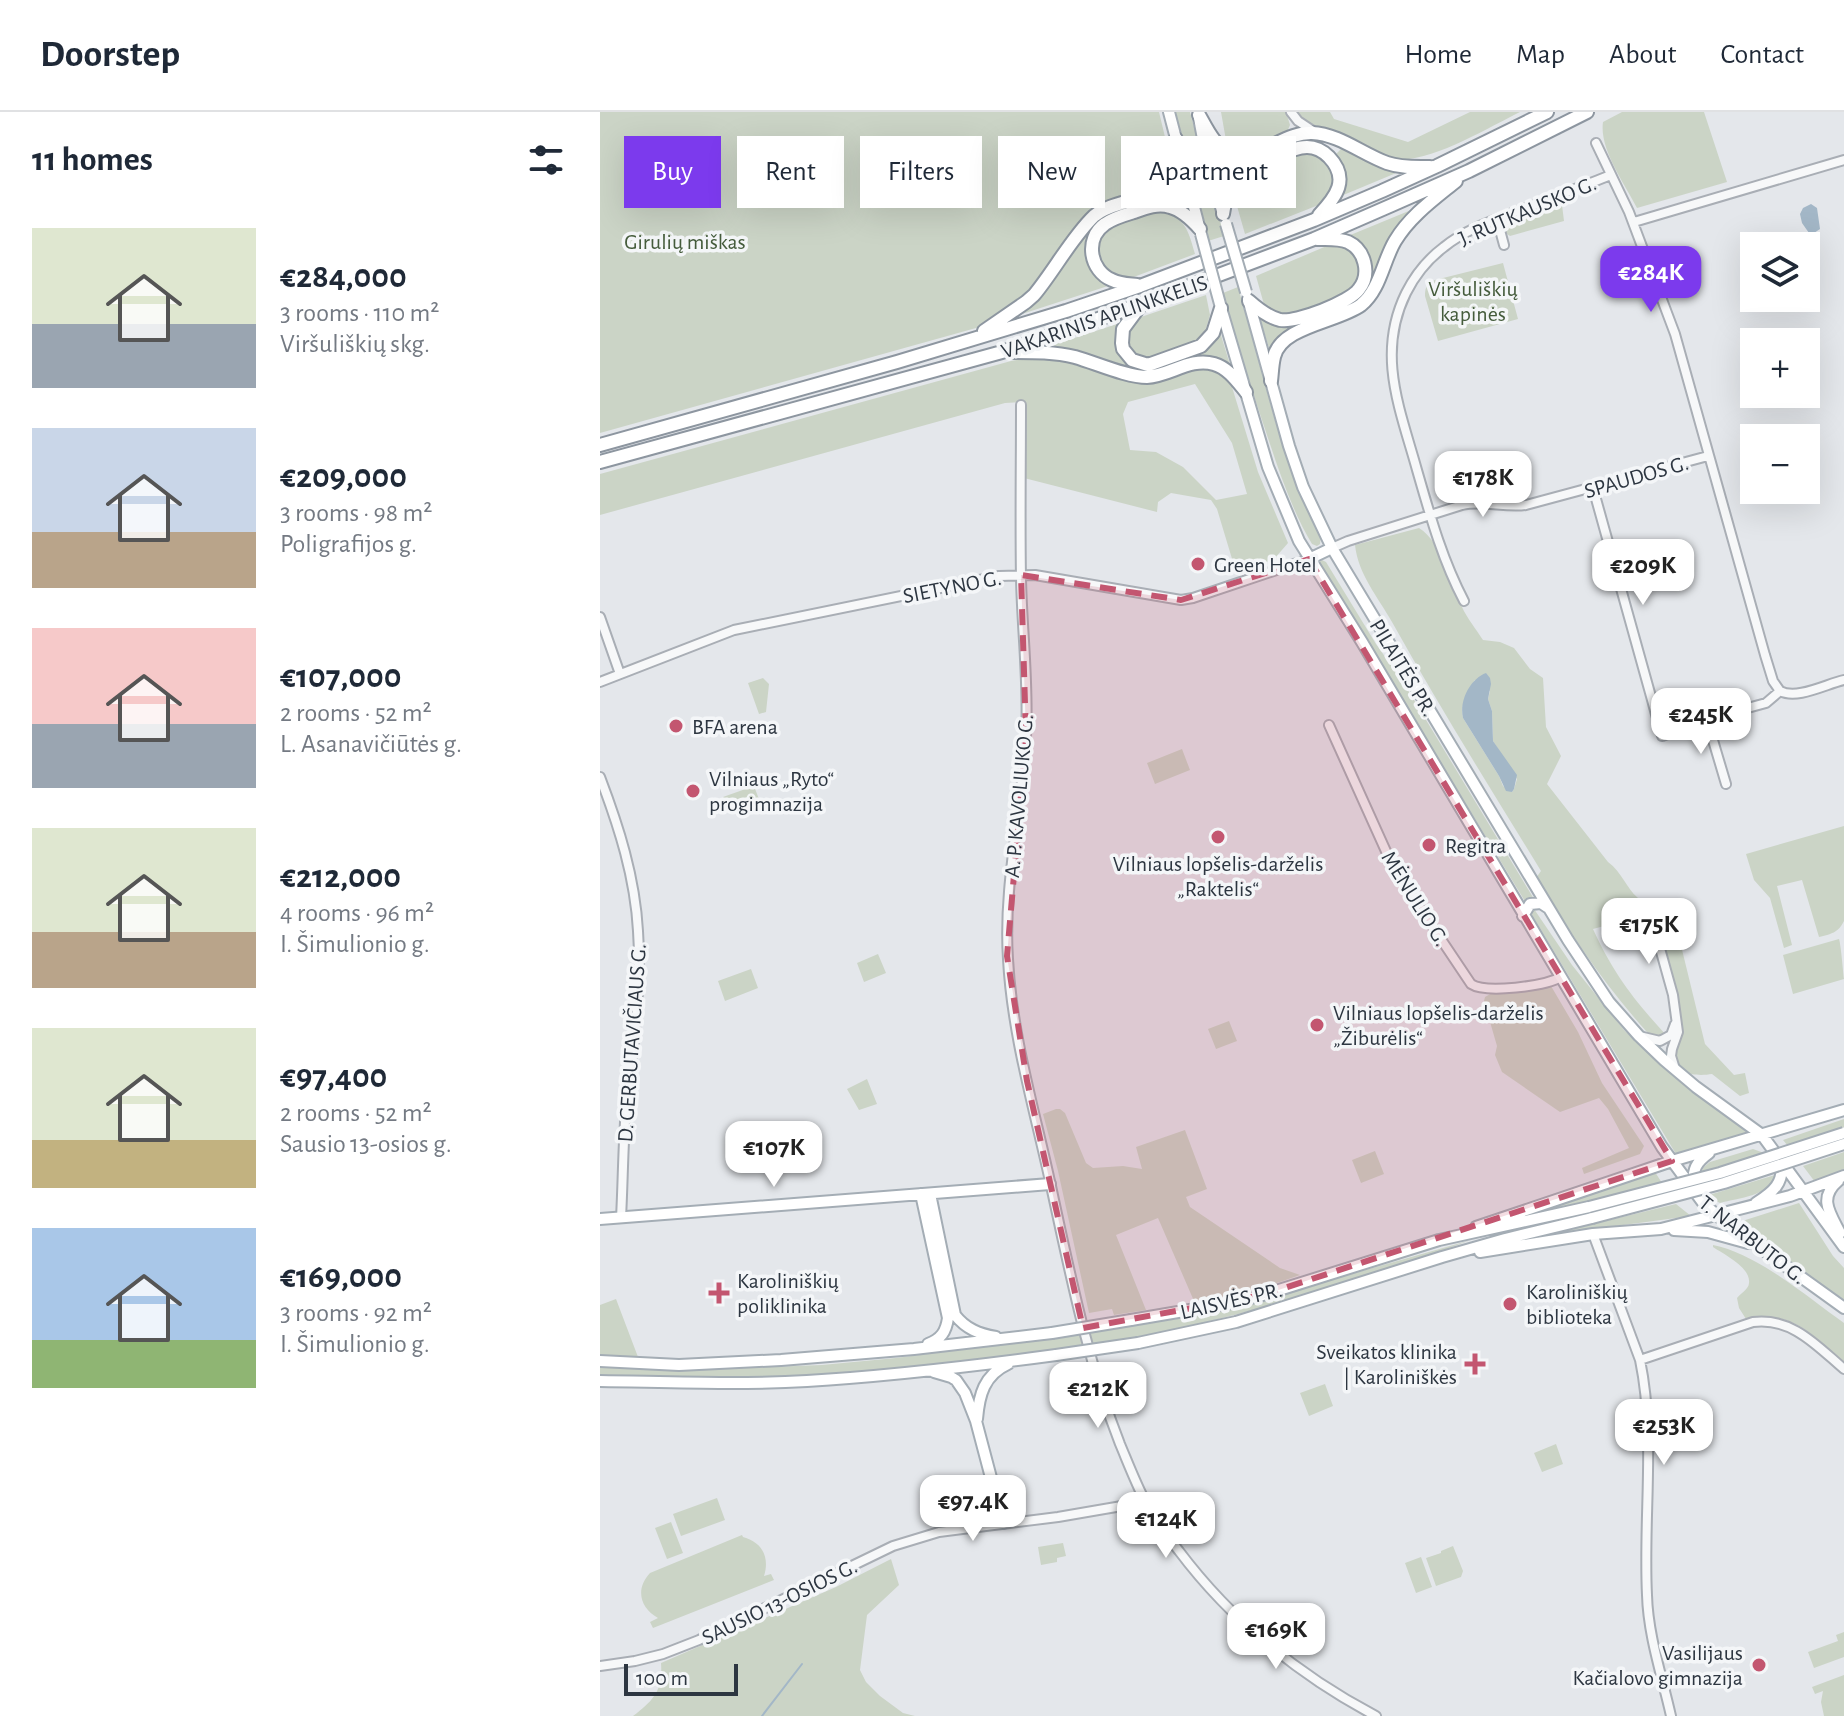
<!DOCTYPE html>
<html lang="en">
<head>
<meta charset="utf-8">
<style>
	body { margin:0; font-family:"Alegreya Sans",sans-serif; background:#f6f6f7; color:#1f2937; height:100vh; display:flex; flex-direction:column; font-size:30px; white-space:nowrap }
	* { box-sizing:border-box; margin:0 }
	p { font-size:26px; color:#747a83 }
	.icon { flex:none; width:44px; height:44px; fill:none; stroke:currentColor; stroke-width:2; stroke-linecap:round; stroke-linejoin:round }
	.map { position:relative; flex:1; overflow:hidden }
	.side { display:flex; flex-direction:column; background:#fff; width:600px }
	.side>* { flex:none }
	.banner { position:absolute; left:24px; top:24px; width:760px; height:72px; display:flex; gap:16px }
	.tools { position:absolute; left:1140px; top:120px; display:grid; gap:16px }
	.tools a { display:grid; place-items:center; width:80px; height:80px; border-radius:0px; background:#fff; box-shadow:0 8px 32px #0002; font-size:40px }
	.scale { position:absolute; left:24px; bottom:20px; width:114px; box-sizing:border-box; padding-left:8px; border:4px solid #2d3641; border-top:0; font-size:22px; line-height:28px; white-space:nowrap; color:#2d3641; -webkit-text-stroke:6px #f4f6f8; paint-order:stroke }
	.price { position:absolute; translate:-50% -68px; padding:0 18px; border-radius:16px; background:#fff; color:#222; font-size:26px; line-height:52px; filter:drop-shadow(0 2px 4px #0008) }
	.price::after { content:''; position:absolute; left:50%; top:48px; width:24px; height:18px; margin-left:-12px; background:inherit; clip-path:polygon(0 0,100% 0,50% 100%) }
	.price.on { background:#7c3aed; color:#fff }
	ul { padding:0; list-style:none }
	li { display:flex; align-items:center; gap:24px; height:200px; padding:0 32px }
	li span { display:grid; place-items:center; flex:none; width:224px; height:160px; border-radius:0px; color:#555 }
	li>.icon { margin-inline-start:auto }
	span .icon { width:96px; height:96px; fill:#fffc; stroke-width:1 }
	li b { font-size:34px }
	h2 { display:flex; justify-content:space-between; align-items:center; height:96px; padding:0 32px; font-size:34px }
	.chip { padding:0 28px; border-radius:0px; background:#fff; box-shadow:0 8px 32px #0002; font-size:28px; line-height:72px }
	.chip.on { background:#7c3aed; color:#fff }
	header { display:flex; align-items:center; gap:48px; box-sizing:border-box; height:112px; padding:0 40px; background:#fff; border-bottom:2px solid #e0e1e3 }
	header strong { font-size:38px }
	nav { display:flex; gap:44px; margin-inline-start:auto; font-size:28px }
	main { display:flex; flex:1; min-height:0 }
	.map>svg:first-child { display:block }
	.green { fill:#cbd4c6; fill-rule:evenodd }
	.water { fill:#a3b7c7 }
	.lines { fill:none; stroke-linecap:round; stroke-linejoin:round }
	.stream { stroke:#a3b7c7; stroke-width:2 }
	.minor-casing { stroke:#a9aeb5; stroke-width:12 }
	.major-casing { stroke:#a4adb5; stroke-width:14 }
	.highway-casing { stroke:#8d96a0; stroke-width:16 }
	.minor { stroke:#f7f8f9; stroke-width:8 }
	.major { stroke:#fff; stroke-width:10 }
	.highway { stroke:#fff; stroke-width:12 }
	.major-bridge-casing { stroke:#a4adb5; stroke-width:14; stroke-linecap:butt }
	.major-bridge { stroke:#fff; stroke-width:10 }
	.marked { fill:#c35670; fill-opacity:0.2; stroke:#c35670; stroke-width:6; stroke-dasharray:16 10; stroke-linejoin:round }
	.poi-dot { fill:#c35670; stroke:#f4f6f8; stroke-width:3 }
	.labels { text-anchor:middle; stroke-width:7; stroke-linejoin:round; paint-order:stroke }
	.street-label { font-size:22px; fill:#2d3641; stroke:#f4f6f8 }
	.park-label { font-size:22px; fill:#455c3c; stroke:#f4f6f8 }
	.poi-label { font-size:22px; fill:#2d3641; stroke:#f4f6f8; text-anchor:start }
</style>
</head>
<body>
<header>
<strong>Doorstep</strong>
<nav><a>Home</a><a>Map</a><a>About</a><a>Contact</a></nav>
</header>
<main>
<section class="side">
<h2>11 homes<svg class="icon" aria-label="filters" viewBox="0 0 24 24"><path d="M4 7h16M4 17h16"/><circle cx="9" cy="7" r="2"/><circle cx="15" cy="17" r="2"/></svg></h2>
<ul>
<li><span style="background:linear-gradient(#dfe7d0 60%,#9aa5b1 0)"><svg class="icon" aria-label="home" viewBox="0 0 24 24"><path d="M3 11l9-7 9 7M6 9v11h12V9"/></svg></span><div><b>€284,000</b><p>3 rooms · 110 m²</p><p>Viršuliškių skg.</p></div></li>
<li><span style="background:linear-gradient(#c9d6e8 65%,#b9a48a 0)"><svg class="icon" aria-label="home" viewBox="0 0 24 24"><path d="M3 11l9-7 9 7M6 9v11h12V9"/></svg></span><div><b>€209,000</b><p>3 rooms · 98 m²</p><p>Poligrafijos g.</p></div></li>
<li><span style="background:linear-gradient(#f6c9c9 60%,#9aa5b1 0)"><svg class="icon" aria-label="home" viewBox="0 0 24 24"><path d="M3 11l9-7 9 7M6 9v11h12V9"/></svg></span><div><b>€107,000</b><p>2 rooms · 52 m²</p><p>L. Asanavičiūtės g.</p></div></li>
<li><span style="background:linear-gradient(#dfe7d0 65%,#b9a48a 0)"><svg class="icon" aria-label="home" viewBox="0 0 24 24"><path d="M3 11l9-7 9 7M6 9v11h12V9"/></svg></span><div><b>€212,000</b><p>4 rooms · 96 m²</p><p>I. Šimulionio g.</p></div></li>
<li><span style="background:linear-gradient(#dfe7d0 70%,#c2b280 0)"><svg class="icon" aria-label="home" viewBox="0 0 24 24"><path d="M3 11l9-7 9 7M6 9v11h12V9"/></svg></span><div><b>€97,400</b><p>2 rooms · 52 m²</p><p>Sausio 13-osios g.</p></div></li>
<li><span style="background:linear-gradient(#a9c7e8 70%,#8fb573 0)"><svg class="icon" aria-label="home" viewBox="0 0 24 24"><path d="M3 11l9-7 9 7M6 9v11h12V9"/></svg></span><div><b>€169,000</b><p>3 rooms · 92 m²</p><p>I. Šimulionio g.</p></div></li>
</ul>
</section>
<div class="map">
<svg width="1244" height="1604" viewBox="0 0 1244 1604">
	<rect width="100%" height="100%" fill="#e4e7eb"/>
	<!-- green -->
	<path class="green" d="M0,0h559l11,46 -12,25 -56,22 -73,88 -41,29 -12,6 -376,105z
		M575,0h15l34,124 -16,5z
		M621,0h65l4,13 -3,7 -4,4 -38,13 -18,-3z
		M697,0h33l4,7 74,23 62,-30h50c-31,15 -96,55 -128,46 -18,-5 -34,-18 -51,-25 -15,-6 -35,-6 -44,-21z
		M1022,0h82l23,70 -90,26c-12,-24 -38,-59 -34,-86z
		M741,37l60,22 -60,25c8,-15 5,-29 -5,-42z
		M705,40c29,2 41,35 16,52l-76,30 -12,-42c13,-21 49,-34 72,-40z
		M576,60l10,37 -6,-4 -77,13 -10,10 -4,8 22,49 -89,29 24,-25 46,-64 10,-9 62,-27z
		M955,89h3l4,4 2,16 -54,15 -6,-4 -1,-7 4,-5z
		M816,96l-48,81 -10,12 -88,50 -11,-35 8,5 86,-19c26,-19 25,-51 -5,-66z
		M559,98c26,7 29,19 36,44l-64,24 -20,-3c-4,-4 -10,-10 -13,-15 -15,-34 41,-44 61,-50z
		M738,132l15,6 8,15 -2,16 -11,13 -50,20 -22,1 -11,-7 -9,-32 73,-31z
		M903,151l15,56 -80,22 -13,-45c0,-7 1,-10 6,-15z
		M638,175l38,137 20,57 25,55 -1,8 -3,2 -5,-2c-21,-35 -34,-76 -47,-115 -15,-45 -30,-90 -42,-136z
		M606,183l4,20 -5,17 2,2 -5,6 -55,21c-16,-8 -19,-8 -21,-27l12,-16z
		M517,212l2,1 -3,15 2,8 32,21 10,-2 43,-16 17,-19 11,36 -9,-5 -67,8h-16l-51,-16 -41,-8z
		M434,245l25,1 66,19 77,-10 9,1 9,5 12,14 26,85 30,71 -13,15 -5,3 -34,11 -19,-63 -6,-9 -40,-7 -13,9 -1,10 -133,-34 1,-76 -20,1 -405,112v-41l411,-113zM595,272l37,59 15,51 -31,6 -33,-33 -27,-15 -26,-2 -7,-36 5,-12z
		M819,416c24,15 30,55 43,79 5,11 14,22 21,33l17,2 14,6 16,21 13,9 3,49 15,29 -14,28 61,78c14,10 18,26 30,36l1,8 6,9 -52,14c20,44 41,71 73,106 -8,3 -13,2 -20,-4 -42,-47 -77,-99 -110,-153l5,-7c-51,-83 -102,-165 -149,-249 -14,-25 -34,-48 -37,-77zM875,568l15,11 -2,8 4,12 1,30 24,38 -3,10 -2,3 -9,-6 -4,-10 -36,-58c-3,-14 4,-26 12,-38z
		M722,448l4,2 50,82 29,41 129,214 -8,4 -165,-272 -42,-65v-4z
		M163,566l6,6 -3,28 -7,2 -11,-31z
		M582,637l8,21 -35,14 -8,-21z
		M154,674l6,16 -31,12 -6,-17z
		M1244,714v95c-6,12 -13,13 -25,16l-17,-57 -25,6 15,59 -8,3 -14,-50 -16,-18 -8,-26z
		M934,797l38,56 52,65 48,45 77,57 -73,22 -144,-239 -1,-3z
		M1076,813l29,119 29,31 11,-2 4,20 -9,3 -28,-22c-13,2 -33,2 -37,-15 -3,-10 6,-20 5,-30 -3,-34 -11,-66 -19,-99z
		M1239,827c2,6 4,32 5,40l-51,15 -10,-39z
		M278,842l8,19 -22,9 -7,-19z
		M151,857l7,19 -33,13 -7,-20z
		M951,874l27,46 24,51 42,63 -4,8 -56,20 -2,-6 47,-20 -21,-39 -9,-11 -39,14 -58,-40 -7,-17 2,-9 -13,-45 1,-4 7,-4z
		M629,909l8,20 -21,8 -8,-20z
		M267,967l10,25 -18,6 -12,-21z
		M456,997h4l5,4 21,50 7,5 30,-2 19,3 -6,-22 49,-17 22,59 -21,8 4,10 90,61 20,7c-35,13 -69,22 -106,26l-36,-83 -42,17 30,75 -32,5 -2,-6 -23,4 -31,-142 -15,-57z
		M1244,1007v8l-56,19 -5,-6z
		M1153,1037l11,4 -63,19 3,-5 6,-5z
		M775,1039l9,23 -23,9 -9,-23z
		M1244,1040v18l-29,12 -12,-16z
		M1055,1060l7,11 -153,37z
		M1175,1063c-4,21 -37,23 -55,28l-6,-3 -5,-5z
		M1199,1091l34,53 11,12v32l-108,-77z
		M1076,1092l15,12 -135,18v-1z
		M871,1128c-90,33 -181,62 -273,84 -158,35 -327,54 -489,55 -36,1 -73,-1 -109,-2v-11l112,3 110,-4 74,-7 145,-19 170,-25z
		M1113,1133c45,9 94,52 131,78v39c-33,-27 -51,-53 -98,-43l-7,-11 -2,-10c3,-4 12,-9 12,-15 2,-16 -26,-29 -36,-36z
		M16,1187l22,58 -38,-2v-50z
		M725,1272l8,22 -24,10 -9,-23z
		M956,1332l7,20 -21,8 -8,-19z
		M117,1386l8,22 -44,16 -8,-22z
		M71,1410l12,31 -16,6 -12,-31z
		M142,1423l1,2c19,5 27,20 21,39l7,-2 3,6 -121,48 -3,-6 8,-4c-18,-10 -23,-29 -8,-45z
		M463,1431l3,13 -9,2v4l-16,3 -3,-18z
		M853,1434l10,25 -2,6 -25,9 -10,-28 15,-5v-2z
		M821,1445l11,30 -16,6 -11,-30z
		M291,1447l8,26 -32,30 -7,55 6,12 14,14 23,17 12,3h-282c21,-16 30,-26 28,-53l175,-76z
		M1244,1520v25l-30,11 -6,-16 30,-11 -2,-6z
		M1244,1563v41h-20l-3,-14 2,-11 -8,3 -3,-7z"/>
	<!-- water -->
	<path class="water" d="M1211,92l6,4 3,21 -6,4h-5l-7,-10 -2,-9 3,-6z
		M886,561l4,5 1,6 -3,15 4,12 1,30 24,34 -3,14 -2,3 -6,-1 -7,-15 -36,-58c-4,-17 7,-39 23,-45z"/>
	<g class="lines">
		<!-- stream -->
		<path class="stream" d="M162,1604l40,-52"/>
		<defs>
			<path id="minor" d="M691,0l7,9 15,10
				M996,31l33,69 46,122 90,321 8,26 7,10
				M897,107l7,26
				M1034,110l210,-62
				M421,293c0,57 -1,115 0,173 1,53 8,106 5,159 -4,74 -23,148 -18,222 4,77 27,152 43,227 19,87 36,174 69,258 8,19 16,40 26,59 9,17 21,33 33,48 52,69 121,125 197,165
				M993,376l69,248 49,-18 55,-15 14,-12
				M732,436l16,-7 114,-36c22,-5 42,3 64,0l182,-49
				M864,489c-22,-42 -34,-86 -47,-131 -17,-61 -41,-116 -11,-177 9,-18 22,-34 38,-46 22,-18 50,-27 76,-37 30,-12 61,-23 91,-35
				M0,505l20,57
				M0,570l134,-52 265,-54 36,-1 146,25 12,-2 116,-39
				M1180,579c17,9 46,-7 64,-11
				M1107,608l19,64
				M729,613l65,144 77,115c15,10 74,2 90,-7
				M0,665c19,50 35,100 38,154 4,59 -5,117 -12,177 -3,36 -3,73 -5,110
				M1045,797l11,25 17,61 5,37 -6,17 -1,7 4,13
				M1039,924l21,5 11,-6 4,-11
				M993,1122l47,126c16,77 3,156 7,235 1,40 15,81 24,121
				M1040,1248l113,-38c39,-5 64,24 91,47
				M0,1554l35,-5 28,-7 36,-14 194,-94 46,-14 119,-15 87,-15"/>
			<path id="major" d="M569,0l31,118
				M599,6l6,31 17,62
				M648,187l41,147 14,41 29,61 236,392 41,62 30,34 25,24 32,27 66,48 82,112
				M621,196l47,159 31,74 63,101 300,505 42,57 22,19 118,85
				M709,447l23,-11
				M923,804l7,-12 11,-1 6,4
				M1238,1069c-20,17 -8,32 2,52
				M1092,1075c2,-18 2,-23 17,-34
				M321,1082l27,124c-2,14 -7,21 -20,26
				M330,1082l25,121c11,14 24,19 41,22
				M1156,1091c16,-10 30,-21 24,-41
				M0,1107l450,-35
				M876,1115l196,-66 172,-51
				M1074,1118l34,2 40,11
				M880,1140l113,-18 68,-5 129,-33 54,-20
				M531,1208l100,-17 32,-8 176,-55 150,-33
				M538,1231l98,-21 206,-65 63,-18 87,-21
				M0,1249l79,4 102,-5 133,-11 138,-16
				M334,1260l17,5 5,3 9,13 11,28 27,102
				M0,1269c69,1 138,4 207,0 83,-5 167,-15 249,-26
				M377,1307c2,-24 7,-44 31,-55"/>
			<path id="highway" d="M599,3c8,14 15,31 31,37 30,10 52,-20 82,-19 27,1 50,21 75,30 14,5 29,4 43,4
				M623,102c2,-12 4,-24 12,-34 8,-10 20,-14 31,-19 13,-5 27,-14 41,-14 9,0 16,4 22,10 21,22 7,40 -10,58
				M537,173c-8,-1 -17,-1 -25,-5 -22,-9 -28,-41 -7,-56 8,-6 19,-9 29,-12 11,-4 24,-9 36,-5 12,3 22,13 30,22
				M649,189c9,8 19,16 31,19 16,3 70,-18 79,-31 12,-15 6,-39 -11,-47 -9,-4 -21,-3 -31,-3
				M540,194l-17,23 -1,14 1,6 9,11 16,5 53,-19 12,-13 8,-25
				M384,219l42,-29 8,-7c20,-24 38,-58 60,-79 8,-7 18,-10 28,-13 45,-15 46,-18 54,-64
				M413,240c21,0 42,0 62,5 21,6 52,20 72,20 23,-1 43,-20 67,-13 14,4 23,17 32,28
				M671,269c1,-7 1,-16 3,-24 7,-31 64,-35 87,-52 19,-15 22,-44 34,-64 15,-25 39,-42 61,-60
				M0,333l297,-83 169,-51 74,-25 174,-66 68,-29 55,-25 110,-54
				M0,350l402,-110 140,-48 172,-65 78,-34 77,-34 118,-59"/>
		</defs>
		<!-- minor casing -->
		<use href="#minor" class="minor-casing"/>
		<!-- major casing -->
		<use href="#major" class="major-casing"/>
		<!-- highway casing -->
		<use href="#highway" class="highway-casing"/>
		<!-- minor -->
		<use href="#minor" class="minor"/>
		<!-- major -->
		<use href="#major" class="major"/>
		<!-- highway -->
		<use href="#highway" class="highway"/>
		<defs>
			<path id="major-bridge" d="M626,112l20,68
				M601,122l19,70
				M989,1095l131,-34 124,-40
				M992,1106l132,-35 120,-39
				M452,1221l79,-13
				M456,1243l82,-12"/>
		</defs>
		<!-- major-bridge casing -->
		<use href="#major-bridge" class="major-bridge-casing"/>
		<!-- major-bridge -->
		<use href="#major-bridge" class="major-bridge"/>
	</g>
	<!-- marked area -->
	<path class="marked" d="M709,447l363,602 -409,134 -180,33 -56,-247 -20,-125 19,-220 -5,-161 160,25z"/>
	<!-- markers -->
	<g class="poi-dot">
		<circle cx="598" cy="452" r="8"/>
		<circle cx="76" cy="614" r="8"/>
		<circle cx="93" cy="679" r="8"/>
		<circle cx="618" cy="725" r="8"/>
		<circle cx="829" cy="733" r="8"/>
		<circle cx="717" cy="913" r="8"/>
		<path d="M115 1169h8v8h8v8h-8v8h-8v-8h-8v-8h8z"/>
		<circle cx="910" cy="1192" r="8"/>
		<path d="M871 1240h8v8h8v8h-8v8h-8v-8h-8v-8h8z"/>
		<circle cx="1159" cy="1553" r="8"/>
	</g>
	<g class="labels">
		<!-- street labels -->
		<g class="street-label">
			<text transform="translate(927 98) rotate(-23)" y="8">J. RUTKAUSKO G.</text>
			<text transform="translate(504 204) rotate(-19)" y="8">VAKARINIS APLINKKELIS</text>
			<text transform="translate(1036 364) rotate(-16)" y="8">SPAUDOS G.</text>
			<text transform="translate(352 474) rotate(-11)" y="8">SIETYNO G.</text>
			<text transform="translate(804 555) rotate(59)" y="8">PILAITĖS PR.</text>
			<text transform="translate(418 684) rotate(-85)" y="8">A. P. KAVOLIUKO G.</text>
			<text transform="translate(816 786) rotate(58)" y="8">MĖNULIO G.</text>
			<text transform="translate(31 931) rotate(-86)" y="8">D. GERBUTAVIČIAUS G.</text>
			<text transform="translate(1153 1127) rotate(38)" y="8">T. NARBUTO G.</text>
			<text transform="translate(631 1188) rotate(-13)" y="8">LAISVĖS PR.</text>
			<text transform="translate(179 1489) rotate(-26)" y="8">SAUSIO 13-OSIOS G.</text>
		</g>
		<!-- park labels -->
		<g class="park-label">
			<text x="85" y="137">Girulių miškas</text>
			<text x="873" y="184">Viršuliškių<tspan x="873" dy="25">kapinės</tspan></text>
		</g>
		<!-- poi labels -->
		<g class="poi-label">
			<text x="614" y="460">Green Hotel</text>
			<text x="92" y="622">BFA arena</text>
			<text x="109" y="674">Vilniaus „Ryto“<tspan x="109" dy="25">progimnazija</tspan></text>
			<text x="845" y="741">Regitra</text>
			<text x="618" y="759" text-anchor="middle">Vilniaus lopšelis-darželis<tspan x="618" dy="25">„Raktelis“</tspan></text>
			<text x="733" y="908">Vilniaus lopšelis-darželis<tspan x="733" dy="25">„Žiburėlis“</tspan></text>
			<text x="137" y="1176">Karoliniškių<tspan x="137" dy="25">poliklinika</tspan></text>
			<text x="926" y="1187">Karoliniškių<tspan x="926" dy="25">biblioteka</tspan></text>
			<text x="857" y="1247" text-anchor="end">Sveikatos klinika<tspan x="857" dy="25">| Karoliniškės</tspan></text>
			<text x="1143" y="1548" text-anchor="end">Vasilijaus<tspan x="1143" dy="25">Kačialovo gimnazija</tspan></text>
		</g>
	</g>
</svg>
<div class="tools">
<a><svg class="icon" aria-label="layers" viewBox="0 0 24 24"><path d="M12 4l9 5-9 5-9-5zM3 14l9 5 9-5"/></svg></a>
<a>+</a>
<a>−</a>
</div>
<div class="scale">100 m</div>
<b class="price on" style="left:1051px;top:202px">€284K</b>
<b class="price" style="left:883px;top:407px">€178K</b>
<b class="price" style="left:1043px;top:495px">€209K</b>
<b class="price" style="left:1101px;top:644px">€245K</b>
<b class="price" style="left:1049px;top:854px">€175K</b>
<b class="price" style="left:174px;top:1077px">€107K</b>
<b class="price" style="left:498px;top:1318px">€212K</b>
<b class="price" style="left:1064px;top:1355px">€253K</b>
<b class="price" style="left:373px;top:1431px">€97.4K</b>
<b class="price" style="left:566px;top:1448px">€124K</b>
<b class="price" style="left:676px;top:1559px">€169K</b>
<div class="banner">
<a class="chip on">Buy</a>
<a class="chip">Rent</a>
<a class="chip">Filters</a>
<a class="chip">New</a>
<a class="chip">Apartment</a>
</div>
</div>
</main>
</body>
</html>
